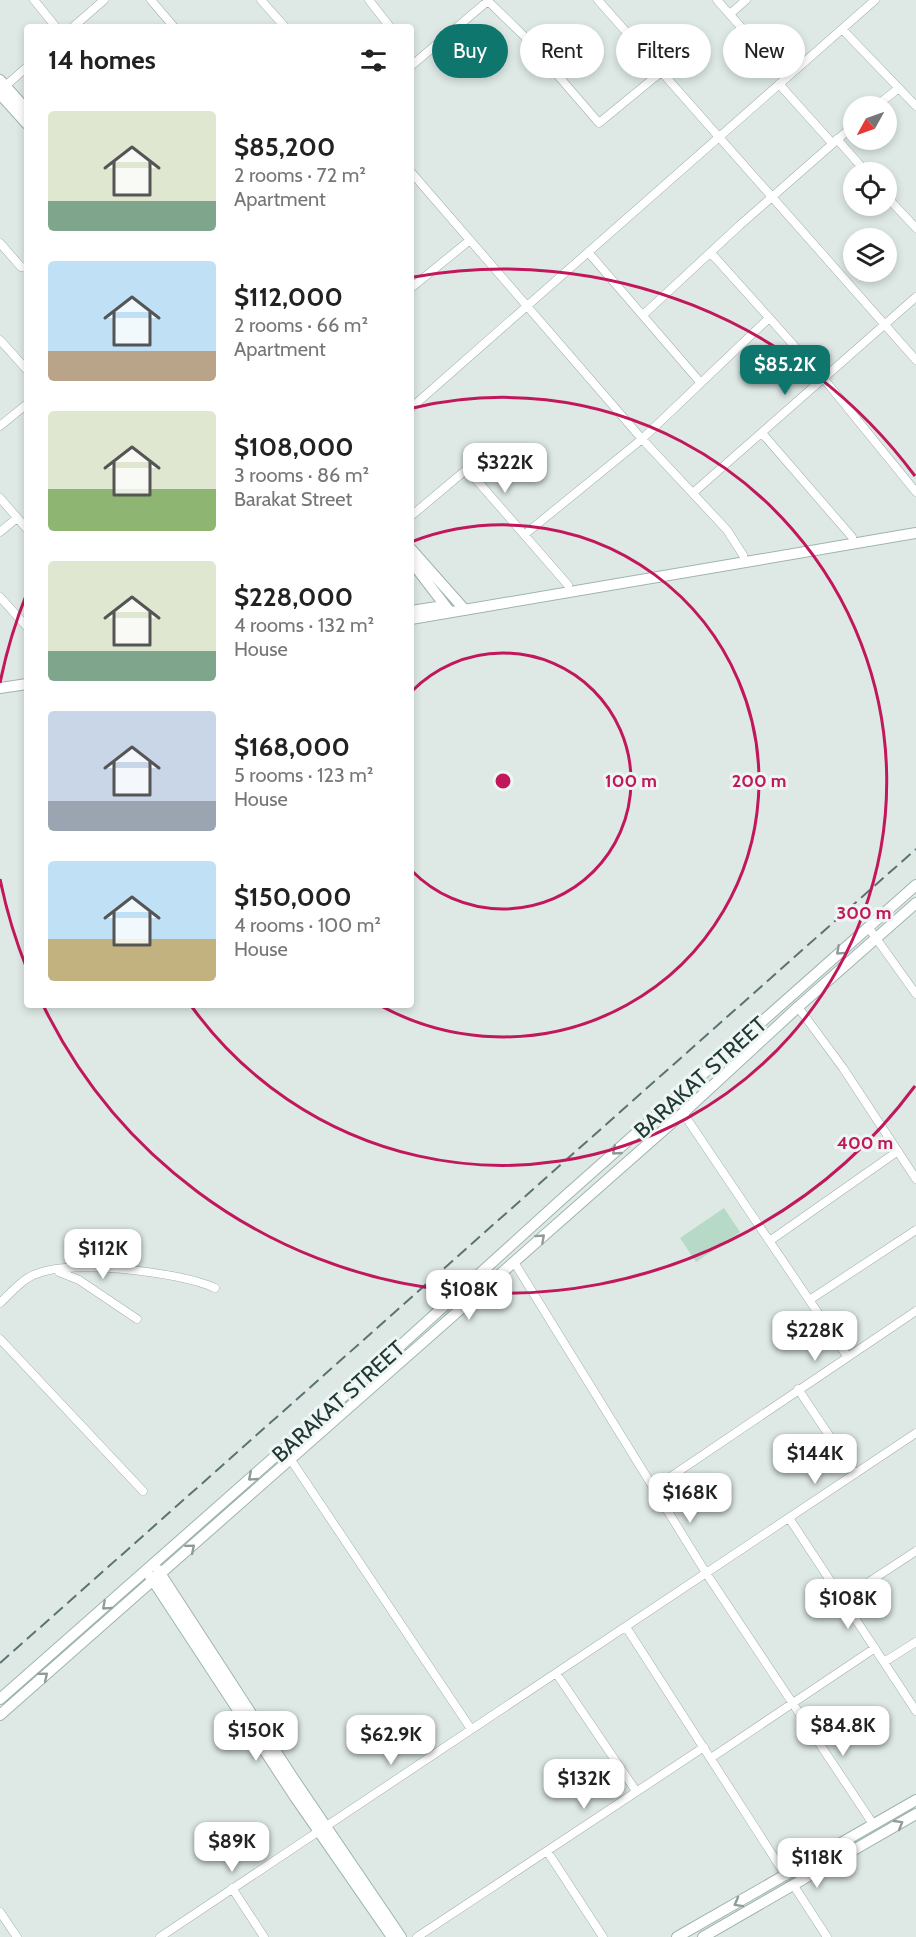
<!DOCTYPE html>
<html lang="en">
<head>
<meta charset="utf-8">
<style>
	body { margin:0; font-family:Cabin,sans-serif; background:#f2f2f2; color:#222; height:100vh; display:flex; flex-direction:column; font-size:22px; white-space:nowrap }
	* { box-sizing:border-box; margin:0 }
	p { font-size:20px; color:#767676 }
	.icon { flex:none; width:33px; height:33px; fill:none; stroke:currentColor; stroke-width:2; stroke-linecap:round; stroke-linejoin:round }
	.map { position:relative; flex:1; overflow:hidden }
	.sheet { position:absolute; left:24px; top:24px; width:390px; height:984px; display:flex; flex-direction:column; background:#fff; border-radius:6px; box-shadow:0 3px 9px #0003 }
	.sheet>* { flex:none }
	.banner { position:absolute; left:432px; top:24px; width:393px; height:54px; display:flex; gap:12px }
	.needle { width:39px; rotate:230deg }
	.fabs { position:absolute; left:843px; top:96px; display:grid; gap:12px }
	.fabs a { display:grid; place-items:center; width:54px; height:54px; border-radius:50%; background:#fff; box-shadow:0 3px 9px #0003; font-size:30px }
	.price { position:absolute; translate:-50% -51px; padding:0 14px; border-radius:12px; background:#fff; color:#222; font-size:20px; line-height:39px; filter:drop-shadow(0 2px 3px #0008) }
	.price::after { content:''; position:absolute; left:50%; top:36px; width:18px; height:14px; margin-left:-9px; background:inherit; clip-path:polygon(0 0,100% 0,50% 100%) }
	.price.active { background:#0f766e; color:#fff }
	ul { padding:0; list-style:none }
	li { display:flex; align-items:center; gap:18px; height:150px; padding:0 24px }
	li span { display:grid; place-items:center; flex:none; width:168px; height:120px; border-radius:6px; color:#555 }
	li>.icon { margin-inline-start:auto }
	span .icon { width:72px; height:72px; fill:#fffc; stroke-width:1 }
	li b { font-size:26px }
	h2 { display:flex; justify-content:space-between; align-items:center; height:72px; padding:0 24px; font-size:26px }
	.tag { padding:0 21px; border-radius:27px; background:#fff; box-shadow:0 3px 9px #0003; font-size:21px; line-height:54px }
	.tag.active { background:#0f766e; color:#fff }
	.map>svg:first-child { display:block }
	.green { fill:#b7d9c7 }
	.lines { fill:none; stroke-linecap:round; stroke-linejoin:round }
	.street-casing { stroke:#a1b0ae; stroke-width:9 }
	.secondary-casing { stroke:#9eb4b0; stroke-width:12 }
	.street { stroke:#fff; stroke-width:8 }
	.secondary { stroke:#fff; stroke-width:10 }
	.rail { stroke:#5a7372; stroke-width:2; stroke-dasharray:12 6; stroke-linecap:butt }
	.oneway { stroke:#909b9a }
	.ring { fill:none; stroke:#c2185b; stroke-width:3 }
	.labels { text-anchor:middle; stroke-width:6; stroke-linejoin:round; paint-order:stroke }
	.street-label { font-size:22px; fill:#203736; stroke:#eef6f3 }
	.centre { fill:#c2185b; stroke:#eef6f3; stroke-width:3 }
	.ring-label { font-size:18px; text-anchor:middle; font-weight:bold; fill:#c2185b; stroke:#eef6f3; stroke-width:6; stroke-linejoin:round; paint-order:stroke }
</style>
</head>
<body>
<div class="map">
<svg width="916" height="1937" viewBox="0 0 916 1937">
	<rect width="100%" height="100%" fill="#dee9e6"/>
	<!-- green -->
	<path class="green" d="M724,1208l16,24 -44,30 -16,-24z"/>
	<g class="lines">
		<defs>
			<path id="street" d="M34,0l22,27
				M151,0l23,27
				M261,0l24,27
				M369,0l21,27
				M487,0l36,35 76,88 61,-50
				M598,0l318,360
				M717,0l69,78
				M730,14l16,-14
				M73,27l31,-27
				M842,29l74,77
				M411,66l78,-66
				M779,84l53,59
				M3,88l24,-21
				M876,106l23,-18
				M837,139l29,33
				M411,172l231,267 85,91 16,25
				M886,196l30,32
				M0,243l21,24 6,1
				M588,252l112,130
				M711,253l113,126 92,113
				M411,288l59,-48
				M643,315l97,-90 114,-100
				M0,340l27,30
				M411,408l464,-408
				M0,426l27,-22
				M762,433l90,104
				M694,492l222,-195
				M0,498l27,31
				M411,516l56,-47 101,116
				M0,532l17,-14
				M524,535l118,-96 127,-121
				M0,597l27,30
				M868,927l48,67
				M798,1007l45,61 73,111
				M683,1113l164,243
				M771,1240l127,-89
				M514,1262l192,311 167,251
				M59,1272l20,8 58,39
				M811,1299l105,-69
				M0,1303c11,-10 22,-24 36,-29 36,-15 144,-2 179,14
				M0,1339l143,152
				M798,1389l57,85
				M291,1460l180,269
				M654,1488l262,-177
				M789,1518l127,193
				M843,1599l73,-48
				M626,1627l160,249
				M884,1662l32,-20
				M556,1673l80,118
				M711,1758l164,-110
				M547,1851l56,86
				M794,1886l33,51
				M232,1888l32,49
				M0,1912l17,25
				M160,1937l756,-504
				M417,1937l287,-190"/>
			<path id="secondary" d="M0,80l27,30
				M0,94l27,30
				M411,549l54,61
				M411,561l39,51
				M411,611l26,-4
				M411,619l505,-86
				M0,688l27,-4
				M158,1570l135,208 108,159
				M150,1576l145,221 97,140
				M0,1699l389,-343 173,-157 354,-314
				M0,1715l683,-602 115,-106 118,-104
				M677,1937l239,-137
				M703,1937l213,-123"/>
		</defs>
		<!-- street casing -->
		<use href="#street" class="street-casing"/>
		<!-- secondary casing -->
		<use href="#secondary" class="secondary-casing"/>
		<!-- street -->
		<use href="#street" class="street"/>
		<!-- secondary -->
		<use href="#secondary" class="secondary"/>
		<!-- rail -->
		<path class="rail" d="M0,1663l916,-814"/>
	</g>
	<!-- one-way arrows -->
	<defs><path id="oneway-chevron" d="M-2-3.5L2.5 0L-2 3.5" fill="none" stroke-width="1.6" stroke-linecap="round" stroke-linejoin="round" transform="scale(1.5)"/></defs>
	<g class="oneway">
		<use href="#oneway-chevron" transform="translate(840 951) rotate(138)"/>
		<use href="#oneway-chevron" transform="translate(616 1151) rotate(139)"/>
		<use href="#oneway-chevron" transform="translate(541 1238) rotate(-42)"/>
		<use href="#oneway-chevron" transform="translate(252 1477) rotate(139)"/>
		<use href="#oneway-chevron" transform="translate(191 1548) rotate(-40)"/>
		<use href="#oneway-chevron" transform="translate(106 1606) rotate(138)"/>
		<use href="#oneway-chevron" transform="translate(44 1676) rotate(-40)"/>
		<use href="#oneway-chevron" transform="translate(899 1824) rotate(-31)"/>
		<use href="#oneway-chevron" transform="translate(738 1903) rotate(151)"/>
	</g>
	<!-- distance rings -->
	<g class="ring">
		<path d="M412 691A128 128 0 1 1 412 871"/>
		<path d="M411 542A256 256 0 1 1 381 1006"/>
		<path d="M413 408A384 384 0 1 1 192 1007"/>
		<path d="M915 1086A512 512 0 0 1 43 1005M27 969A512 512 0 0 1 0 879M0 683A512 512 0 0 1 27 593M414 277A512 512 0 0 1 915 476"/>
	</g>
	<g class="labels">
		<!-- street labels -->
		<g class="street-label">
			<text transform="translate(700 1077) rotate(-42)" y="8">BARAKAT STREET</text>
			<text transform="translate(338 1401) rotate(-42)" y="8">BARAKAT STREET</text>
		</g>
	</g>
	<circle cx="503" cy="781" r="9" class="centre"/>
	<g class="ring-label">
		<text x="631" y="787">100 m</text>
		<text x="759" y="787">200 m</text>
		<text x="864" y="919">300 m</text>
		<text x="865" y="1149">400 m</text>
	</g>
</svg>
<div class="fabs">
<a><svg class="needle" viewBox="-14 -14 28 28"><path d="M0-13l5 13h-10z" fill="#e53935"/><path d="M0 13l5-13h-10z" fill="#767676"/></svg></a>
<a><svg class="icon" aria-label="locate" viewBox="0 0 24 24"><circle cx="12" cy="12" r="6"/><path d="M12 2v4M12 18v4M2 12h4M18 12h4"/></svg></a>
<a><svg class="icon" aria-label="layers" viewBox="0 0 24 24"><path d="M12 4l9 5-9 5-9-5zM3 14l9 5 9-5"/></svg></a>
</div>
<b class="price active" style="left:785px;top:396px">$85.2K</b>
<b class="price" style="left:505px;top:494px">$322K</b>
<b class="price" style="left:103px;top:1280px">$112K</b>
<b class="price" style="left:469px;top:1321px">$108K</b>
<b class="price" style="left:815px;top:1362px">$228K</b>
<b class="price" style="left:815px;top:1485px">$144K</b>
<b class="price" style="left:690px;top:1524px">$168K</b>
<b class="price" style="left:848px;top:1630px">$108K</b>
<b class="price" style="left:843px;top:1757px">$84.8K</b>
<b class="price" style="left:256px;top:1762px">$150K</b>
<b class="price" style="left:391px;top:1766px">$62.9K</b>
<b class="price" style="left:584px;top:1810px">$132K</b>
<b class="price" style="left:232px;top:1873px">$89K</b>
<b class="price" style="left:817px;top:1889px">$118K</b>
<div class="banner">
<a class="tag active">Buy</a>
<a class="tag">Rent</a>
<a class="tag">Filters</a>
<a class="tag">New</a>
</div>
<section class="sheet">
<h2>14 homes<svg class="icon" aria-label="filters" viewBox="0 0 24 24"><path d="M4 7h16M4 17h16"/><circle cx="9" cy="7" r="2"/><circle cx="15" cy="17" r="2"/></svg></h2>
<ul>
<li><span style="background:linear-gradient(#dfe7d0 75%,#7fa58c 0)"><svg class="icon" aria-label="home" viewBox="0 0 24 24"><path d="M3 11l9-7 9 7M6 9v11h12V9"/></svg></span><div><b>$85,200</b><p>2 rooms · 72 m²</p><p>Apartment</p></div></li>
<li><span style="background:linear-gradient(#bfe0f5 75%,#b9a48a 0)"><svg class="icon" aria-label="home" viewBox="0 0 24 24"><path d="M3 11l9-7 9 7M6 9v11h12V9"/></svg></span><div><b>$112,000</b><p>2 rooms · 66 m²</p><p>Apartment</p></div></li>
<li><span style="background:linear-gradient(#dfe7d0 65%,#8fb573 0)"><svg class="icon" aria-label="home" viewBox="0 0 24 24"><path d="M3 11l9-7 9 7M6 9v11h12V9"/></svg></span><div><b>$108,000</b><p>3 rooms · 86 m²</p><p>Barakat Street</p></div></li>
<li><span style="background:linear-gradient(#dfe7d0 75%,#7fa58c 0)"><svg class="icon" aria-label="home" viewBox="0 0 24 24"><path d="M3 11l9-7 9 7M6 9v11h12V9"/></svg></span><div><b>$228,000</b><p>4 rooms · 132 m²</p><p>House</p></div></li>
<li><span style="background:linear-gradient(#c9d6e8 75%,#9aa5b1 0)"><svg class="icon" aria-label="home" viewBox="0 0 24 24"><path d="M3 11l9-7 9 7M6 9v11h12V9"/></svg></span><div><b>$168,000</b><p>5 rooms · 123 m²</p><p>House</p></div></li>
<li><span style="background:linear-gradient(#bfe0f5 65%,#c2b280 0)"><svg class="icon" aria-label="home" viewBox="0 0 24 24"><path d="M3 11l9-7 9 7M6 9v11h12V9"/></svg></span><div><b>$150,000</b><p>4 rooms · 100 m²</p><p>House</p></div></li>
</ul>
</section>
</div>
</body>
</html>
